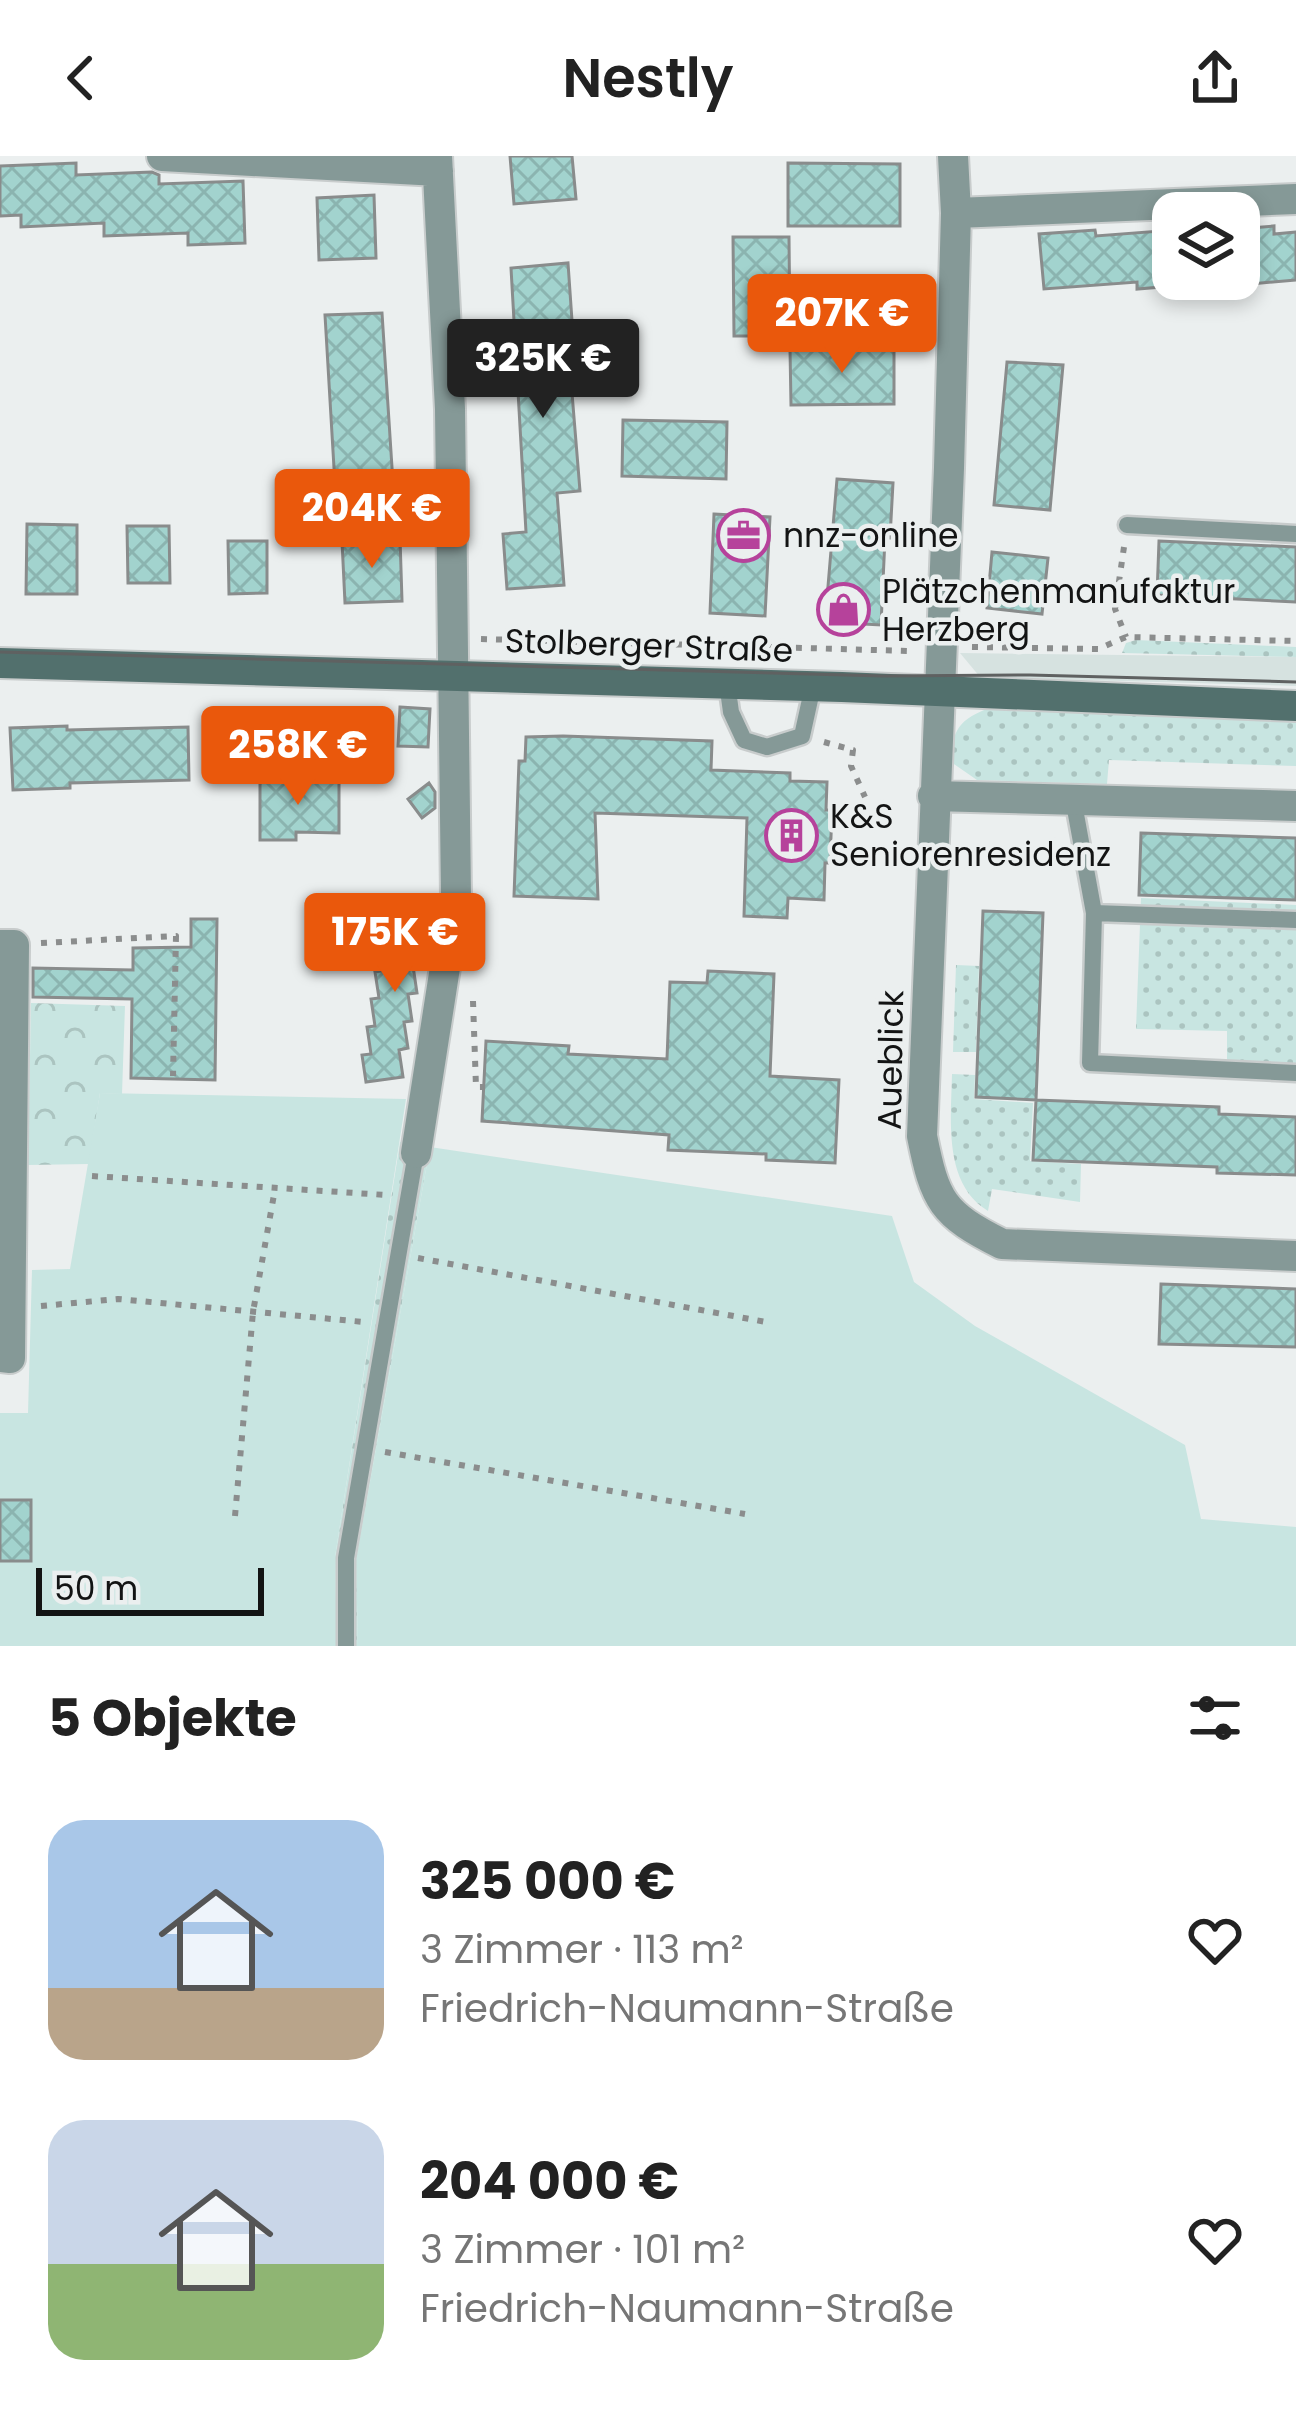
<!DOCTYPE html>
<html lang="de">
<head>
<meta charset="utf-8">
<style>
	body { margin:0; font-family:Poppins,sans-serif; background:#f2f2f2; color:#222; height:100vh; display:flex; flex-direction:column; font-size:45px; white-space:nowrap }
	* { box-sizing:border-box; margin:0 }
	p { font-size:39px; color:#767676 }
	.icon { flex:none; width:66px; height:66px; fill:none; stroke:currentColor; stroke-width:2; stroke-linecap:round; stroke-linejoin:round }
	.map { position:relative; height:1490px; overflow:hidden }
	.panel { display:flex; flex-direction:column; background:#fff; flex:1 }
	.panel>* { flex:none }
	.tools { position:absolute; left:1152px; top:36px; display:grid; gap:24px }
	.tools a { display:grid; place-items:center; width:108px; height:108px; border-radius:24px; background:#fff; box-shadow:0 6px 18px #0003; font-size:60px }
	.scale { position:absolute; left:36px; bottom:30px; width:228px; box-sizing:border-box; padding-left:12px; border:6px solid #131414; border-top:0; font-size:33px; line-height:42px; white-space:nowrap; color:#131414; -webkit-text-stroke:9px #ebefef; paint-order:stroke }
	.price { position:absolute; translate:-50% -102px; padding:0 27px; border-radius:12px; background:#ea580c; color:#fff; font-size:39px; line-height:78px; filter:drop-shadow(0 3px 6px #0008) }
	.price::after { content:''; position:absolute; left:50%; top:72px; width:36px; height:27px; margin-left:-18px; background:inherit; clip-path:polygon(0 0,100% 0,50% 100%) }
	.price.selected { background:#222; color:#fff }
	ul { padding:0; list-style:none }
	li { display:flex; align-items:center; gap:36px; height:300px; padding:0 48px }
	li span { display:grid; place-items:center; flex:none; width:336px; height:240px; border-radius:36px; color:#555 }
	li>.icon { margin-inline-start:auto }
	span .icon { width:144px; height:144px; fill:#fffc; stroke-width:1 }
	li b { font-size:51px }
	h2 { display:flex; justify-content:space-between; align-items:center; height:144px; padding:0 48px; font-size:51px }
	header { display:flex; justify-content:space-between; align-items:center; height:156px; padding:0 48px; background:#fff; font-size:54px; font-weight:600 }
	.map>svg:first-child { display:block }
	.built { fill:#d6e2e0 }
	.grass { fill:url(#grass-dots) }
	.park { fill:url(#park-crowns) }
	.garden { fill:#c8e5e1 }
	.building { fill:url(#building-cross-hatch); stroke:#898c8c; stroke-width:3 }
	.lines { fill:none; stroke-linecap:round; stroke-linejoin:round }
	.lane-casing { stroke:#c8cccc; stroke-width:21 }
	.street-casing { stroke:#c8cccc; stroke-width:34 }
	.secondary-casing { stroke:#c8cccc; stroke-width:34 }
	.path { stroke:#8b8d8d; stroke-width:6; stroke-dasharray:6 9; stroke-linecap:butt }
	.lane { stroke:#859997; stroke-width:16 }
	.street { stroke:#859997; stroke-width:30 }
	.secondary { stroke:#52706d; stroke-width:30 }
	.tram { stroke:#5f6161; stroke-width:3 }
	.labels { text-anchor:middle; stroke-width:9; stroke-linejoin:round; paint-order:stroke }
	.poi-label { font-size:33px; fill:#131414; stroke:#ebefef; text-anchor:start }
	.street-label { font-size:33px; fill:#131414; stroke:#ebefef }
</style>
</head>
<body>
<header><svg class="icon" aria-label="back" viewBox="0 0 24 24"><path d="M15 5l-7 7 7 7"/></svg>Nestly<svg class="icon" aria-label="share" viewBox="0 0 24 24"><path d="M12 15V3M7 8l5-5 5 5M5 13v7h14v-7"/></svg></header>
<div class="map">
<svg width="1296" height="1490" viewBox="0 0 1296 1490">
	<defs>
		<pattern id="grass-dots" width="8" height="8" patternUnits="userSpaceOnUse" patternTransform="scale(3)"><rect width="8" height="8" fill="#c8e5e1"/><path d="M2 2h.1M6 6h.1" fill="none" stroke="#abc4c0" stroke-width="1.8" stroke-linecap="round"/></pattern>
		<pattern id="park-crowns" width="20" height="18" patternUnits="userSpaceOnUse" patternTransform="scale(3)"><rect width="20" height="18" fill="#c8e5e1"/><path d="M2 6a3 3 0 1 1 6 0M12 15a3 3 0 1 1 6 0" fill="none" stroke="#abc4c0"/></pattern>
		<pattern id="building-cross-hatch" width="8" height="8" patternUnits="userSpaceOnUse" patternTransform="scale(3)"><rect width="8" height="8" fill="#a2d3ce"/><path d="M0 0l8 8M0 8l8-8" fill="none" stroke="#8bb4b0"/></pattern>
	</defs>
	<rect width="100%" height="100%" fill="#ebefef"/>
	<!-- built -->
	<path class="built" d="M960,497l336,4v29l-316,-9z"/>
	<!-- grass -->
	<path class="grass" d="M1136,484l160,7v10l-174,-4 4,-10z
		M997,549l299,14v47l-187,-6 -2,24 -130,-4 -26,-18c1,-38 12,-44 46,-57z
		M1141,742l155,7v159l-69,-3v-30l-91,-2z
		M956,809l23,1 -3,86h-23z
		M952,918l23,1 -1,24 59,4 -3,58 51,3 -1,38 -88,-13 -4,22c-45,-27 -37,-91 -36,-137z
		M400,986l30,5 -74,413 2,86h-21l-2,-89z"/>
	<!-- park -->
	<path class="park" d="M31,847l94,3 -3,88 -22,-1 -11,71 -61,1z"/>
	<!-- garden -->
	<path class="garden" d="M100,937l306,6 -71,458 2,89h-337v-233h28l4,-143 38,-1z
		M430,991l462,69 22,66 61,44 210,119 16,74 95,8v119h-938l-2,-86z"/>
	<!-- building -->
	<path class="building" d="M510,0h62l4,43 -62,5z
		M76,7v12l76,-3 7,3v9l84,-3 2,62 -57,2v-12l-84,3v-13l-83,4v-12l-21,1v-50z
		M788,7l112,1v62h-112z
		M374,39l2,63 -57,2 -2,-62z
		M1274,70v8l22,-2v48l-57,5v-56z
		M1095,74l1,6 77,-6v56l-36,3v-7l-93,7 -5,-55z
		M733,81h56l1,99h-56z
		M568,107l9,130h-5l8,98 -23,2 7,92 -57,4 -4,-55 23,-2 -15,-264z
		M382,157l11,170 -58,2 -10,-170z
		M894,192v56l-103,1 -1,-56z
		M1007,206l56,3 -13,145 -56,-5z
		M623,264l104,2 -1,57 -104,-3z
		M837,323l56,4 -3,55h-5l-4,87 -56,-3z
		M714,358l56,3 -5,99 -55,-3z
		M27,368l50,1v69h-51z
		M127,370h42l1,57h-42z
		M400,382l2,63 -57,2 -3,-62z
		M228,385h39v52l-38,1z
		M1159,385l137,6v55l-139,-7z
		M992,396l56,6 -6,56 -55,-6z
		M400,551l30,2 -2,38 -30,-1z
		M67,570v4l121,-3 1,53 -119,3v5l-57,2 -3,-62z
		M563,580l149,5 -1,29 79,3v8l37,1 -1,28h6l-2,53h-5l-1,37 -36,-2 -1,20 -43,-2 3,-98 -152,-5 3,86 -84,-3 5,-135h6l1,-24z
		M260,623l79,1v53l-43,-1v8h-36z
		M429,627l6,9v16l-13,10 -14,-19z
		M1141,677l155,5v62l-157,-5z
		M426,751l4,29 -11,2 4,27 -10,1 4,27 -9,1 4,27 -8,1 4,26 -9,2 4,27 -37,5 -4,-27 9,-1 -4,-27 8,-1 -4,-27 8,-1 -4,-26 11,-2 -4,-27 11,-2 -4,-29z
		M983,755l60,2 -7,187 -60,-3z
		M191,763h26l-2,161 -84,-2 1,-79 -99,-2v-29l100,2v-22l58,-1z
		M708,815l66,3 -4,102 69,4 -4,83 -69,-3v-6l-98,-4 1,-15 -187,-14 4,-80 83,5 -1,8 99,5 3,-77 37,1z
		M1036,944l183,7v7l77,3v58l-79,-2v-6l-184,-7z
		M1161,1128l135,5v58l-137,-3z
		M0,1344h31v61h-31z"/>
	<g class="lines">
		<defs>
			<path id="lane" d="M1127,369l169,9
				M727,527l4,29 13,28 23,7 35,-11 11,-50
				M1073,642l21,115 -4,150 206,10
				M1094,757l202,7
				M346,1490v-88l70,-405"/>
			<path id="street" d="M162,0l276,15
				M953,0l3,57 -7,255 -27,668c13,65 20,78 80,108l294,12
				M956,57l340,-14
				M933,640l363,10
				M0,789h14l-4,413 -10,-1
				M416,997l40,-256 -6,-488 -13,-253"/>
			<path id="secondary" d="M0,507l842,24 454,19"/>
		</defs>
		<!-- lane casing -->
		<use href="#lane" class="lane-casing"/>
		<!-- street casing -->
		<use href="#street" class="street-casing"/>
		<!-- secondary casing -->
		<use href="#secondary" class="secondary-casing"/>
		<!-- path -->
		<path class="path" d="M1124,391l-9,62 11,28
			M481,483l430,12
			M972,491l126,2 28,-12 170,4
			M824,586l29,8 -2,16 14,31
			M41,787l135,-7 -3,140
			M473,845l3,86h7
			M92,1020l294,19
			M418,1102l348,64
			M41,1150l77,-7 246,23
			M385,1296l360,62
			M235,1360l18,-204 22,-123"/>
		<!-- lane -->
		<use href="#lane" class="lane"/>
		<!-- street -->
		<use href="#street" class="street"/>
		<!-- secondary -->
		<use href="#secondary" class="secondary"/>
		<!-- tram -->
		<path class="tram" d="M0,496l883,24 147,-1 266,7"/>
	</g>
	<!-- icons -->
	<defs>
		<symbol id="office-ring" viewBox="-11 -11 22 22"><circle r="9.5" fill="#ebefef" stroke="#b6429b" stroke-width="1.5"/><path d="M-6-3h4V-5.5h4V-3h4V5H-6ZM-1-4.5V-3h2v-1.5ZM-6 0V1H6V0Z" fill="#b6429b"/></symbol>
		<symbol id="shop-ring" viewBox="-11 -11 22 22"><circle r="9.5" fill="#ebefef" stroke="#b6429b" stroke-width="1.5"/><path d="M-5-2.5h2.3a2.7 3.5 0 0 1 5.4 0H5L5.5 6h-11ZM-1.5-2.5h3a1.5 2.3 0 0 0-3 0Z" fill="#b6429b"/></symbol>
		<symbol id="building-ring" viewBox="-11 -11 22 22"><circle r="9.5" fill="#ebefef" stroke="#b6429b" stroke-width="1.5"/><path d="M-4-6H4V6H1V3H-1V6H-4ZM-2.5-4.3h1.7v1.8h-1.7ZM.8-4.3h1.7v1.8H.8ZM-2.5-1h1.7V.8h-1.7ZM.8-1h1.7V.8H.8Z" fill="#b6429b"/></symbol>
	</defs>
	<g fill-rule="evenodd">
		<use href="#office-ring" x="714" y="350" width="59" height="59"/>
		<use href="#shop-ring" x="814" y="424" width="59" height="59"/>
		<use href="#building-ring" x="762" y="650" width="59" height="59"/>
	</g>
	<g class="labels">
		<!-- poi labels -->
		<g class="poi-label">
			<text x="783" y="391">nnz-online</text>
			<text x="882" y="447">Plätzchenmanufaktur<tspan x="882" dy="38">Herzberg</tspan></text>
			<text x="830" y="672">K&amp;S<tspan x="830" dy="38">Seniorenresidenz</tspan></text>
		</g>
		<!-- street labels -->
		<g class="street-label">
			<text transform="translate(649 489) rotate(2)" y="12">Stolberger Straße</text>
			<text transform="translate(890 904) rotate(-89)" y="12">Aueblick</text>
		</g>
	</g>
</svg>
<div class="tools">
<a><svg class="icon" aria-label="layers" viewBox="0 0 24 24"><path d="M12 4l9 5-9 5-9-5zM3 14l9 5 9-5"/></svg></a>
</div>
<div class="scale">50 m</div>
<b class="price" style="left:842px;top:220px">207K €</b>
<b class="price selected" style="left:543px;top:265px">325K €</b>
<b class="price" style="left:372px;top:415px">204K €</b>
<b class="price" style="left:298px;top:652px">258K €</b>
<b class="price" style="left:395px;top:839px">175K €</b>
</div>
<section class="panel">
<h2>5 Objekte<svg class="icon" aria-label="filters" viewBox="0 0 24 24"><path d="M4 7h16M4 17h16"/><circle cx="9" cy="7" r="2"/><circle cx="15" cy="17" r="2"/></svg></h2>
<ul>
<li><span style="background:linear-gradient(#a9c7e8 70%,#b9a48a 0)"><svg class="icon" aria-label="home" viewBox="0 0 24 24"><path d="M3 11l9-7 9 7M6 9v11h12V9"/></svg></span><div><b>325 000 €</b><p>3 Zimmer · 113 m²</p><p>Friedrich-Naumann-Straße</p></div><svg class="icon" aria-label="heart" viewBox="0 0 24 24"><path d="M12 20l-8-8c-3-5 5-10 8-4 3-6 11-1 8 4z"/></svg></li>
<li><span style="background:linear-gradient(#c9d6e8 60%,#8fb573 0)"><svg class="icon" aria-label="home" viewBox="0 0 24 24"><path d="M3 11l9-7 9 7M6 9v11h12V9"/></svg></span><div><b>204 000 €</b><p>3 Zimmer · 101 m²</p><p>Friedrich-Naumann-Straße</p></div><svg class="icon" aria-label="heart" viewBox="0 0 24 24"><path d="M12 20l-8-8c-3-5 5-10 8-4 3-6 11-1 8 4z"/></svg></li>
</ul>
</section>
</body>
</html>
